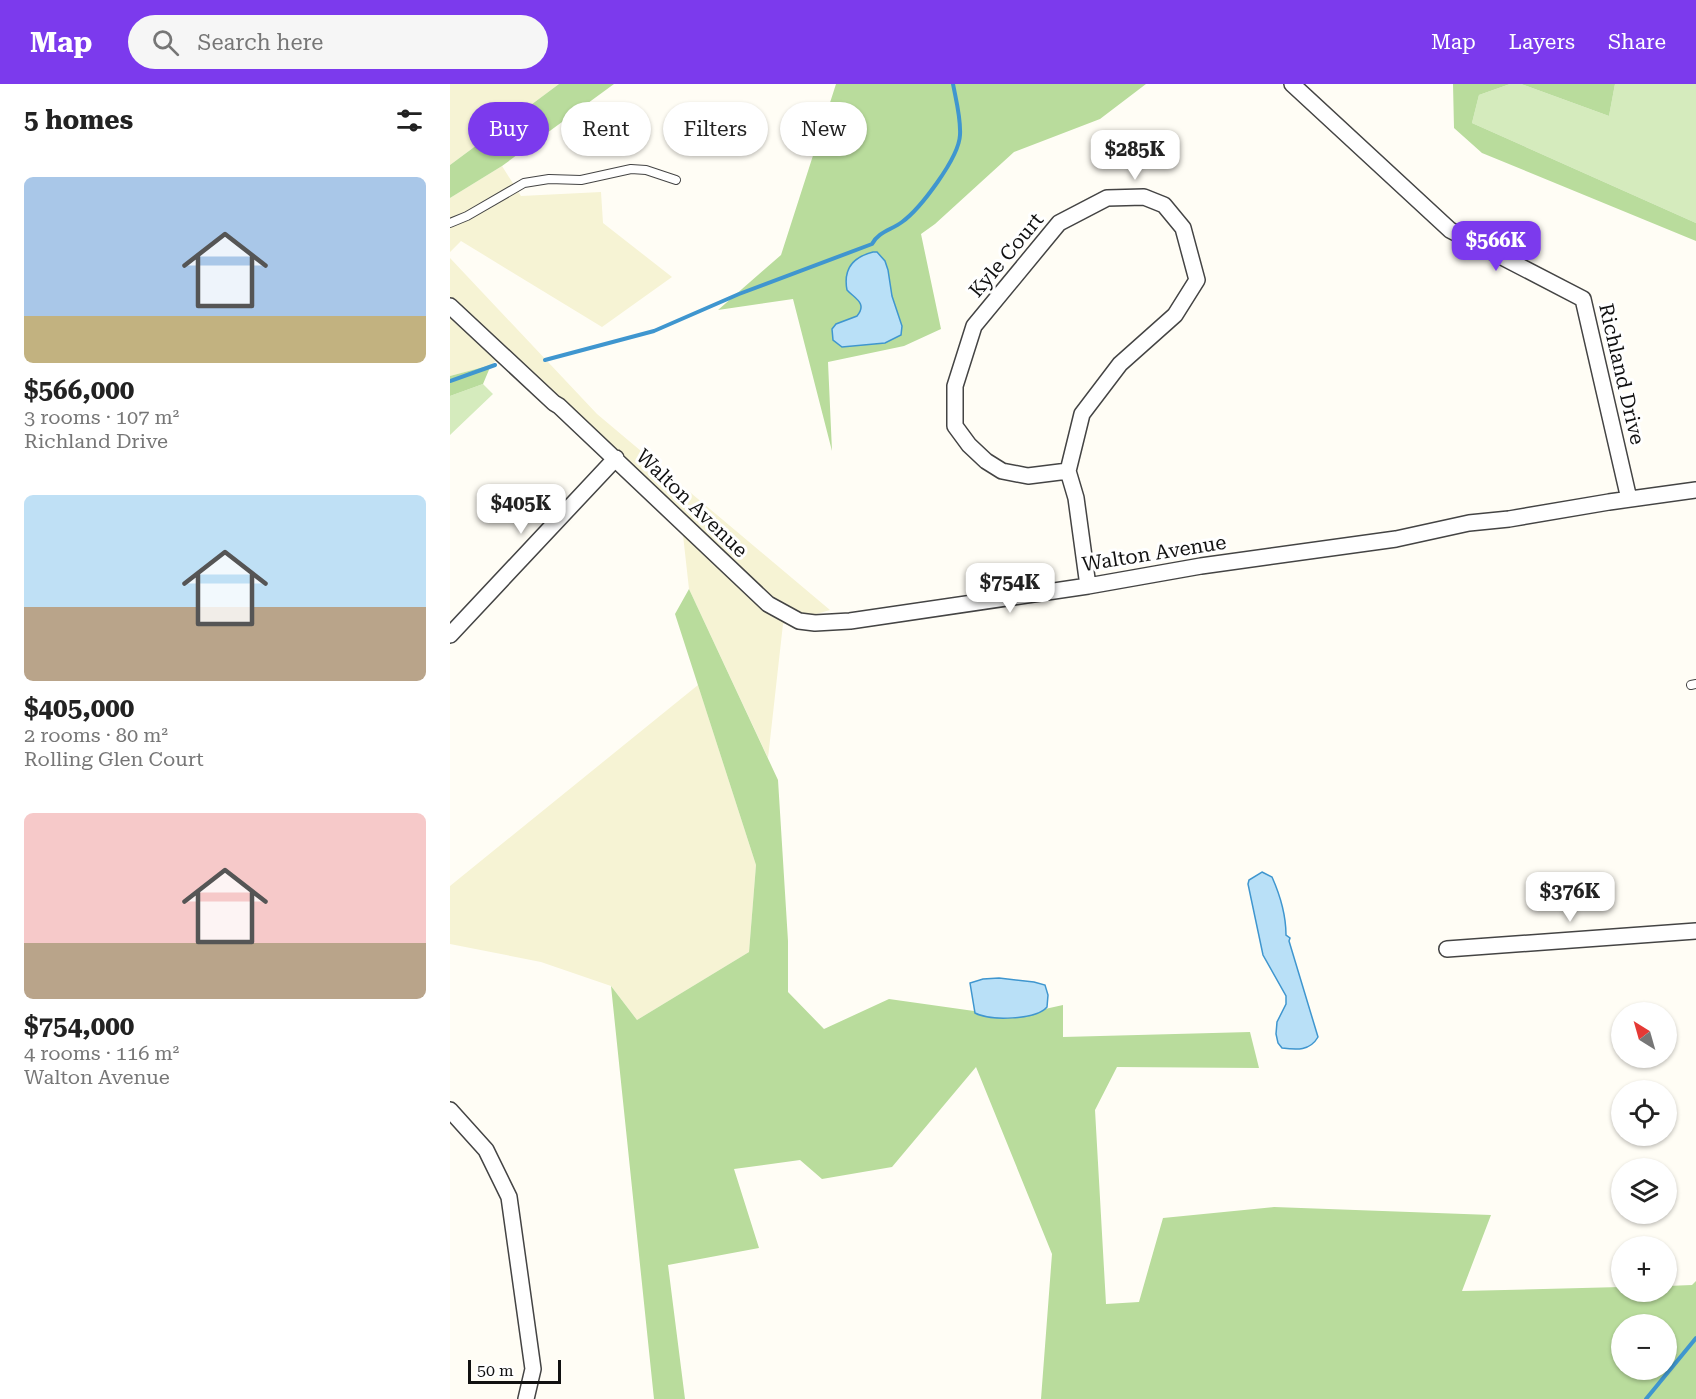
<!DOCTYPE html>
<html lang="en">
<head>
<meta charset="utf-8">
<style>
	body { margin:0; font-family:"Roboto Serif",serif; background:#f6f6f6; color:#222; height:100vh; display:flex; flex-direction:column; font-size:22px; white-space:nowrap }
	* { box-sizing:border-box; margin:0 }
	p { font-size:20px; color:#767676 }
	.icon { flex:none; width:33px; height:33px; fill:none; stroke:currentColor; stroke-width:2; stroke-linecap:round; stroke-linejoin:round }
	.map { position:relative; flex:1; overflow:hidden }
	.sheet { display:flex; flex-direction:column; background:#fff; width:450px }
	.sheet>* { flex:none }
	.banner { position:absolute; left:18px; top:18px; width:570px; height:54px; display:flex; gap:12px }
	.needle { width:39px; rotate:323deg }
	.controls { position:absolute; left:1161px; top:918px; display:grid; gap:12px }
	.controls a { display:grid; place-items:center; width:66px; height:66px; border-radius:50%; background:#fff; box-shadow:0 2px 4px #0004; font-size:30px }
	.scale { position:absolute; left:18px; bottom:15px; width:93px; box-sizing:border-box; padding-left:6px; border:3px solid #111; border-top:0; font-size:16px; line-height:21px; white-space:nowrap; color:#111; -webkit-text-stroke:4px #fff; paint-order:stroke }
	.price { position:absolute; translate:-50% -51px; padding:0 14px; border-radius:12px; background:#fff; color:#222; font-size:20px; line-height:39px; filter:drop-shadow(0 2px 3px #0008) }
	.price::after { content:''; position:absolute; left:50%; top:36px; width:18px; height:14px; margin-left:-9px; background:inherit; clip-path:polygon(0 0,100% 0,50% 100%) }
	.price.current { background:#7c3aed; color:#fff }
	ul { padding:0; list-style:none }
	li { display:grid; align-content:center; gap:12px; height:318px; padding:0 24px }
	li span { display:grid; place-items:center; height:186px; border-radius:9px; color:#555 }
	li>.icon { margin-inline-start:auto }
	span .icon { width:108px; height:108px; fill:#fffc; stroke-width:1 }
	li b { font-size:26px }
	h2 { display:flex; justify-content:space-between; align-items:center; height:72px; padding:0 24px; font-size:26px }
	.pill { padding:0 21px; border-radius:27px; background:#fff; box-shadow:0 2px 4px #0004; font-size:21px; line-height:54px }
	.pill.current { background:#7c3aed; color:#fff }
	header { display:flex; align-items:center; gap:36px; box-sizing:border-box; height:84px; padding:0 30px; background:#7c3aed; color:#fff }
	header strong { font-size:28px }
	nav { display:flex; gap:33px; margin-inline-start:auto; font-size:21px }
	.search { width:420px; height:54px; background:#f6f6f6; display:flex; align-items:center; gap:15px; box-sizing:border-box; padding:0 21px; border-radius:33px; color:#767676; font-size:22px }
	main { display:flex; flex:1; min-height:0 }
	.map>svg:first-child { display:block }
	.farmland { fill:#f6f3d4 }
	.green { fill:#d5ebbd }
	.forest { fill:#b9dc9c; fill-rule:evenodd }
	.water { fill:#b9e0f7; stroke:#3f96cf; stroke-width:1.5 }
	.lines { fill:none; stroke-linecap:round; stroke-linejoin:round }
	.stream { stroke:#3f96cf; stroke-width:4 }
	.service-casing { stroke:#444; stroke-width:10 }
	.minor-casing { stroke:#444; stroke-width:18 }
	.service { stroke:#fff; stroke-width:8 }
	.minor { stroke:#fff; stroke-width:15 }
	.labels { text-anchor:middle; stroke-width:6; stroke-linejoin:round; paint-order:stroke }
	.street-label { font-size:20px; fill:#111; stroke:#fff }
</style>
</head>
<body>
<header>
<strong>Map</strong>
<div class="search"><svg class="icon" aria-label="search" viewBox="0 0 24 24"><circle cx="10" cy="10" r="6"/><path d="M15 15l6 6"/></svg>Search here</div>
<nav><a>Map</a><a>Layers</a><a>Share</a></nav>
</header>
<main>
<section class="sheet">
<h2>5 homes<svg class="icon" aria-label="filters" viewBox="0 0 24 24"><path d="M4 7h16M4 17h16"/><circle cx="9" cy="7" r="2"/><circle cx="15" cy="17" r="2"/></svg></h2>
<ul>
<li><span style="background:linear-gradient(#a9c7e8 75%,#c2b280 0)"><svg class="icon" aria-label="home" viewBox="0 0 24 24"><path d="M3 11l9-7 9 7M6 9v11h12V9"/></svg></span><div><b>$566,000</b><p>3 rooms · 107 m²</p><p>Richland Drive</p></div></li>
<li><span style="background:linear-gradient(#bfe0f5 60%,#b9a48a 0)"><svg class="icon" aria-label="home" viewBox="0 0 24 24"><path d="M3 11l9-7 9 7M6 9v11h12V9"/></svg></span><div><b>$405,000</b><p>2 rooms · 80 m²</p><p>Rolling Glen Court</p></div></li>
<li><span style="background:linear-gradient(#f6c9c9 70%,#b9a48a 0)"><svg class="icon" aria-label="home" viewBox="0 0 24 24"><path d="M3 11l9-7 9 7M6 9v11h12V9"/></svg></span><div><b>$754,000</b><p>4 rooms · 116 m²</p><p>Walton Avenue</p></div></li>
</ul>
</section>
<div class="map">
<svg width="1246" height="1315" viewBox="0 0 1246 1315">
	<rect width="100%" height="100%" fill="#fffdf5"/>
	<!-- farmland -->
	<path class="farmland" d="M0,0h109l-109,81z
		M52,82l19,30 80,-4 2,31 69,54 -70,50 -141,-86 -11,11v-54z
		M0,174l147,156 233,196 -47,14 -15,134 -79,-169 -7,-63 -179,-171 -12,10 -41,11z
		M248,601l58,180 -7,87 -112,68 -26,-34 -70,-24 -91,-18v-58z"/>
	<!-- green -->
	<path class="green" d="M1060,0h11l88,32 6,-32h81v139l-224,-100 7,-28z
		M33,300l10,10 -43,41v-39z"/>
	<!-- forest -->
	<path class="forest" d="M109,0h55l-112,82 -52,32v-33z
		M386,0h310l-46,35 -86,33 -79,72 -14,10 20,95 -37,17 -76,16 4,89 -39,-152 -75,11 63,-55z
		M1003,0h57l-31,11 -7,28 224,100v18l-214,-88 -28,-25z
		M1071,0h94l-6,32z
		M41,281l-8,19 -33,12v-20z
		M239,505l89,191 10,161v51l36,37 65,-30 85,12 25,-33 46,7v24l18,-4v32l187,-5 9,36 -142,-1 -22,43 11,194 33,-2 24,-84 111,-11 217,8 -29,76 159,-4 1,5h44l1,-6 25,-1 4,-4v118h-655l11,-145 -76,-187 -84,100 -70,12 -22,-19 -66,9 25,79 -91,17 17,134h-31l-43,-413 26,34 112,-68 7,-87 -81,-251zM1172,1240h44v46h-44z"/>
	<!-- water -->
	<path class="water" d="M423,168h4l8,9 3,9 4,26 10,30 -1,9 -16,8 -43,4 -9,-7 -1,-11 4,-5 21,-8c11,-13 -3,-18 -10,-26 -4,-21 6,-33 26,-38z
		M812,788l10,5c8,18 14,38 14,58l4,3 -1,3 29,96c-8,14 -21,13 -36,11l-4,-5 -2,-9 1,-12 9,-18v-8l-23,-41 -15,-71 1,-4z
		M549,894l35,4 11,3 3,10 -1,12c-11,13 -57,14 -72,6l-5,-30 13,-4z"/>
	<g class="lines">
		<!-- stream -->
		<path class="stream" d="M95,276l109,-29 85,-37 133,-50c6,-12 19,-14 30,-22 18,-13 57,-64 58,-87 1,-17 -4,-35 -7,-51
			M0,297l45,-16
			M1196,1315l50,-61"/>
		<defs>
			<path id="service" d="M0,139l17,-7 57,-33 25,-4 32,1 50,-11 15,1 30,10
				M1241,601l5,-1"/>
			<path id="minor" d="M842,0l158,146 133,69 46,200
				M0,222l104,97 5,3 209,198 31,17 16,2 35,-2 238,-35 113,-20 195,-27 73,-16 40,-4 100,-17 87,-12
				M618,387l-40,5 -26,-5 -16,-10 -17,-16 -14,-19v-40l19,-60 85,-103 48,-25 37,-1 20,8 19,23 14,52 -22,35 -55,49 -38,50 -14,57 8,27 12,88
				M0,551l166,-177
				M997,865l249,-18
				M0,1026l36,40 23,47 24,172 -7,30"/>
		</defs>
		<!-- service casing -->
		<use href="#service" class="service-casing"/>
		<!-- minor casing -->
		<use href="#minor" class="minor-casing"/>
		<!-- service -->
		<use href="#service" class="service"/>
		<!-- minor -->
		<use href="#minor" class="minor"/>
	</g>
	<g class="labels">
		<!-- street labels -->
		<g class="street-label">
			<text transform="translate(556 171) rotate(-50)" y="7">Kyle Court</text>
			<text transform="translate(1172 290) rotate(77)" y="7">Richland Drive</text>
			<text transform="translate(242 419) rotate(44)" y="7">Walton Avenue</text>
			<text transform="translate(704 469) rotate(-9)" y="7">Walton Avenue</text>
		</g>
	</g>
</svg>
<div class="controls">
<a><svg class="needle" viewBox="-14 -14 28 28"><path d="M0-13l5 13h-10z" fill="#e53935"/><path d="M0 13l5-13h-10z" fill="#767676"/></svg></a>
<a><svg class="icon" aria-label="locate" viewBox="0 0 24 24"><circle cx="12" cy="12" r="6"/><path d="M12 2v4M12 18v4M2 12h4M18 12h4"/></svg></a>
<a><svg class="icon" aria-label="layers" viewBox="0 0 24 24"><path d="M12 4l9 5-9 5-9-5zM3 14l9 5 9-5"/></svg></a>
<a>+</a>
<a>−</a>
</div>
<div class="scale">50 m</div>
<b class="price" style="left:685px;top:97px">$285K</b>
<b class="price current" style="left:1046px;top:188px">$566K</b>
<b class="price" style="left:71px;top:451px">$405K</b>
<b class="price" style="left:560px;top:530px">$754K</b>
<b class="price" style="left:1120px;top:839px">$376K</b>
<div class="banner">
<a class="pill current">Buy</a>
<a class="pill">Rent</a>
<a class="pill">Filters</a>
<a class="pill">New</a>
</div>
</div>
</main>
</body>
</html>
